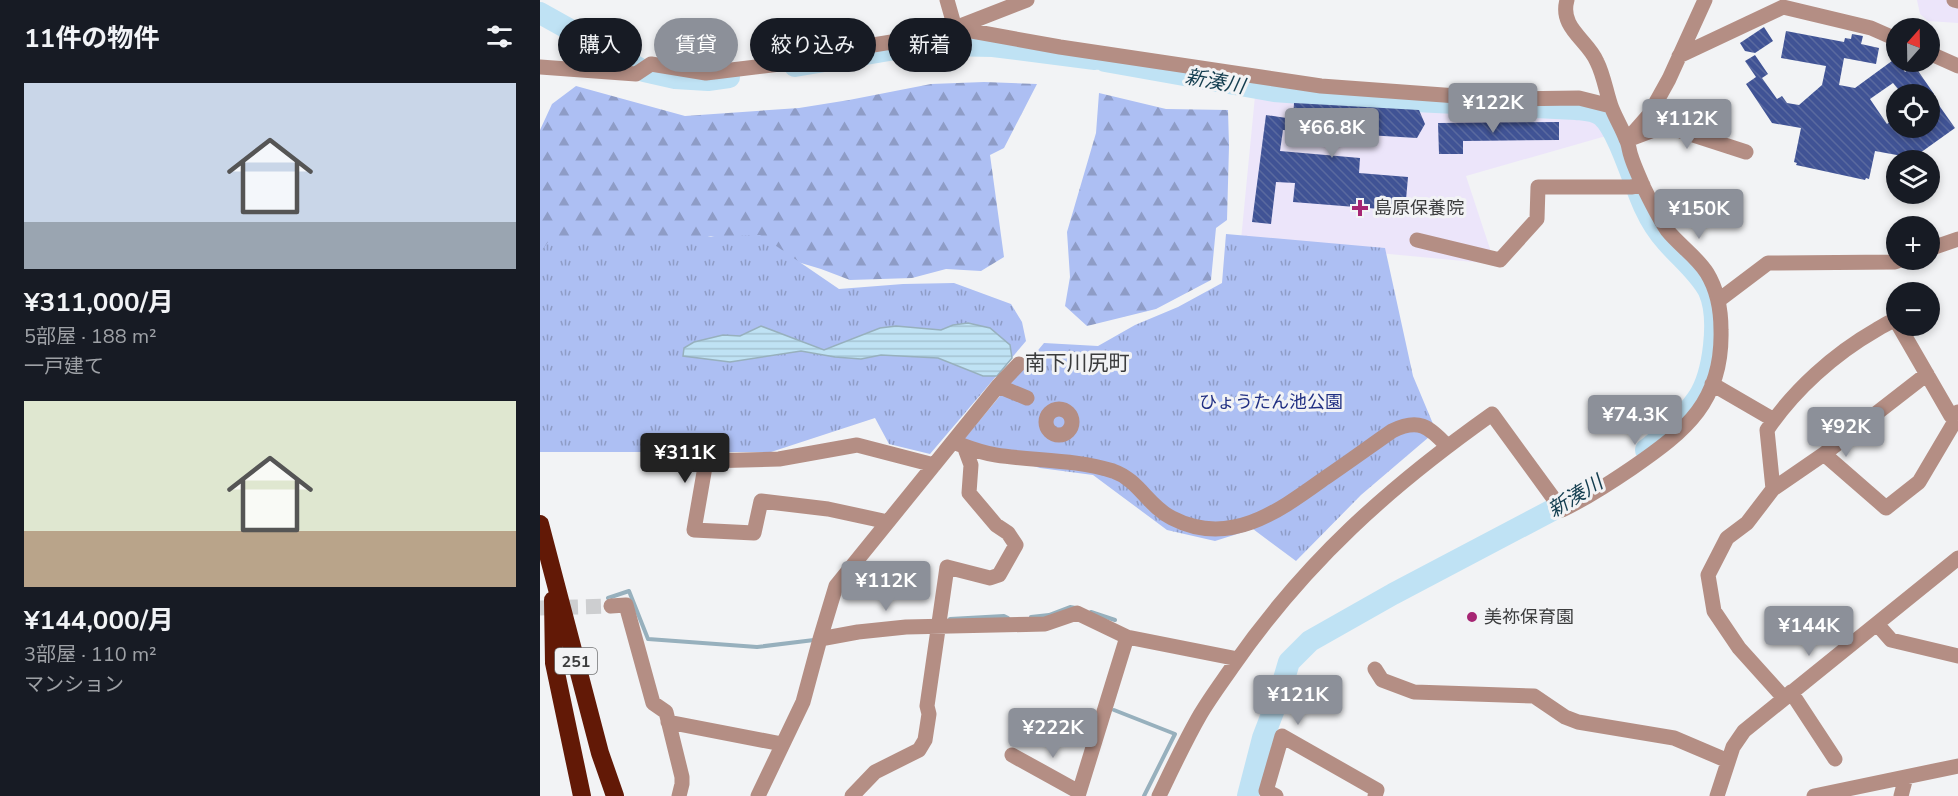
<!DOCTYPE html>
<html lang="ja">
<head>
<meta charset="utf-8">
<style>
	body { margin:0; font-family:"Nunito Sans","Noto Sans JP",sans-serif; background:#20242c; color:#f1f3f6; height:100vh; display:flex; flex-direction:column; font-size:22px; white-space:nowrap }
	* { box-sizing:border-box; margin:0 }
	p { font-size:20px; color:#9ea1a6 }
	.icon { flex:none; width:33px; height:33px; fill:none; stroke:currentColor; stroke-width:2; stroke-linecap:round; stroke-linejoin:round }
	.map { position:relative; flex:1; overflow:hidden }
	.panel { display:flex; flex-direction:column; background:#171b24; width:540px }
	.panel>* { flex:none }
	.hud { position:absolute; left:18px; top:18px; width:570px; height:54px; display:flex; gap:12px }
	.needle { width:39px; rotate:20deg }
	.tools { position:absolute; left:1346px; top:18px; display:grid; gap:12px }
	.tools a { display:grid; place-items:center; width:54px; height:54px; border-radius:50%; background:#171b24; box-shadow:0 3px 9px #0003; font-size:30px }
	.price { position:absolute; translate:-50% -51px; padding:0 14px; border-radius:6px; background:#8c9099; color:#fff; font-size:20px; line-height:39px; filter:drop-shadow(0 2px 3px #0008) }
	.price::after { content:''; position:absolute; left:50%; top:36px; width:18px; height:14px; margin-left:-9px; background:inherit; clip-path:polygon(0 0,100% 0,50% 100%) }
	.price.active { background:#222; color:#fff }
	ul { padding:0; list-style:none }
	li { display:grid; align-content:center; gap:12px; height:318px; padding:0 24px }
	li span { display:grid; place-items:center; height:186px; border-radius:0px; color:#555 }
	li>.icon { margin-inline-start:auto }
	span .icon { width:108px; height:108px; fill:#fffc; stroke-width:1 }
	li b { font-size:26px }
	h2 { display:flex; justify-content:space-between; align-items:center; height:72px; padding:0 24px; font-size:26px }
	.chip { padding:0 21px; border-radius:27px; background:#171b24; box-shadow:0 3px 9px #0003; font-size:21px; line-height:54px }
	.chip.active { background:#8c9099; color:#fff }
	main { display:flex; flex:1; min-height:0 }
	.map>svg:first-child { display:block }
	.medical { fill:#ece5fa }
	.forest { fill:url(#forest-firs) }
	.park { fill:url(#park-tufts) }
	.water { fill:url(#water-rules); stroke:#97b0bd; stroke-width:1.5 }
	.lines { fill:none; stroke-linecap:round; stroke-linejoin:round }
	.stream { stroke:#97b0bd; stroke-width:4 }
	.river { stroke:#bfe2f4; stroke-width:22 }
	.building { fill:url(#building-back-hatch); fill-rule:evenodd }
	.minor-tunnel { stroke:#cdced0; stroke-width:15; stroke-dasharray:15 8; stroke-linecap:butt }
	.minor { stroke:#b48e84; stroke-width:15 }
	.highway { stroke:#621906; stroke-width:18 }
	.poi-dot { fill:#a62573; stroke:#f2f3f5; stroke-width:2 }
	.labels { text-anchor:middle; stroke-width:6; stroke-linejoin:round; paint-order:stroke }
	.shield { fill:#f2f3f5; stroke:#727374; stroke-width:1.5 }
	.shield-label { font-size:16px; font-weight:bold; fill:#3b3c3d }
	.poi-label { font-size:18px; fill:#3b3c3d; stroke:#f2f3f5; text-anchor:start }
	.park-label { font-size:18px; fill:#213083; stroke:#f2f3f5 }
	.water-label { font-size:20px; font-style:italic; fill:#133d4f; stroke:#f2f3f5 }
	.quarter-label { font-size:21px; fill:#3b3c3d; stroke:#f2f3f5 }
</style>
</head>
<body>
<main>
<section class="panel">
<h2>11件の物件<svg class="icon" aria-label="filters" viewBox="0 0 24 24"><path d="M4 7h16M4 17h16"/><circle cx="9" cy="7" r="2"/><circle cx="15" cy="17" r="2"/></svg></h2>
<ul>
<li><span style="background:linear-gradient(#c9d6e8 75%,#9aa5b1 0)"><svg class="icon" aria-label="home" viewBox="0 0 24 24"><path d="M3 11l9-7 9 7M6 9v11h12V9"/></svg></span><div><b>¥311,000/月</b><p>5部屋 · 188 m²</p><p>一戸建て</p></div></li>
<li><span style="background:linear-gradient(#dfe7d0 70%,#b9a48a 0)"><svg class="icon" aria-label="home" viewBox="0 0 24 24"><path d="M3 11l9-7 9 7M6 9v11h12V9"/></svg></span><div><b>¥144,000/月</b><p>3部屋 · 110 m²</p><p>マンション</p></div></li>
</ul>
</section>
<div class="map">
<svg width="1418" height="796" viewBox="0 0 1418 796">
	<defs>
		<pattern id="forest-firs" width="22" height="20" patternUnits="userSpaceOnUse" patternTransform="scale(1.5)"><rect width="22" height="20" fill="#adbff3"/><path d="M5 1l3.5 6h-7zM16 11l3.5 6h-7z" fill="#8e9cc6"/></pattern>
		<pattern id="park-tufts" width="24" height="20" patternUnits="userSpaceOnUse" patternTransform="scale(1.5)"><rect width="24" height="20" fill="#adbff3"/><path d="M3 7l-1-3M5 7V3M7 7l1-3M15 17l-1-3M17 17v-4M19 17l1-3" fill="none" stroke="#8e9cc6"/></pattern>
		<pattern id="water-rules" width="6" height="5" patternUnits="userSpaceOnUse" patternTransform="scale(1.5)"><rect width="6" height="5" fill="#bfe2f4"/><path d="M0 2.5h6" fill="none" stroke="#a5c3d2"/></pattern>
		<pattern id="building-back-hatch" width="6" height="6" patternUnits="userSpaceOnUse" patternTransform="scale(1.5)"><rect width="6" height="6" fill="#405395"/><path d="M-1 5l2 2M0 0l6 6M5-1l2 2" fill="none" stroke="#5a6a9f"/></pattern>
	</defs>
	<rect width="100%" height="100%" fill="#f2f3f5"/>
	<!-- medical -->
	<path class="medical" d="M1377,0h41v23l-30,-2 -8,-7z
		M715,96l322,17 14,6 9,7 6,10 -140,40 29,88 -254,-24z"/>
	<!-- forest -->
	<path class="forest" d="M444,82l53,2 -33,64 -14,7 14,102 -23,14 -35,-2 -34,9 -62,2 -29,-11 -110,-33 -171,49v-155l12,-26 24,-18 109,30 114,-8 50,-8 82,-16z
		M559,93l67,16 62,1 1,36 -2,74 -11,8 -5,52 -55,29 -69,17 -22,-20 5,-29 -3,-45 29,-99z"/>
	<!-- park -->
	<path class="park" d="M686,234l159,14 28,128 23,55 -75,64 -65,66 -43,-32 -38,12 -48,-11 -74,-55 -53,-7 -80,-24 84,-101 54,3 37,-21 43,-18 44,-24z
		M220,235l79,54 64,-5 51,-1 57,21 11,18 4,19 -96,113 -41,-10 -14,-26 -104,34h-231v-199l8,-11z"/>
	<!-- water -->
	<path class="water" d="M428,323l22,5 20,17 2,13 -15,18h-14l-45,-18 -57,-3 -20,4 -26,-2 -34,-6 -71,11 -47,-6 1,-8 10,-6 29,-7 17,1 21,-10 63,24 56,-22 16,-2 45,4 12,-5z"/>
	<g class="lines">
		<!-- stream -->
		<path class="stream" d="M68,598l21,-7 19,48 109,8 57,-7
			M551,612l24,8
			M491,617l18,-2 21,-8 6,1
			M410,619l54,-3 4,2
			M574,710l61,24 -31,62"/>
		<!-- river -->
		<path class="river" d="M0,13l104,58 31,7 33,2 21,-3
			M565,61l169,30 121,9 181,9c9,1 19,1 26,7 17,15 32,69 43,92 5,11 14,25 22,34 14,16 32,30 42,49 12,27 5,83 -11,107 -14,20 -33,37 -52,52
			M255,66l118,-20 28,-1 52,1 102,13
			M708,796l15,-58 16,-42 10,-34 21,-21 83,-47 186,-98"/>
	</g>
	<!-- building -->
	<path class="building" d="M1224,27l9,14 -18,12 -10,-2 -5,-8z
		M1246,31l58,11 1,-4 6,1 1,-5 11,2 -2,8 18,4 -3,16 -32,-6 -5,27 16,3 41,-30v4h2l7,10 9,-7 20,29h-3l24,34 -42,30 -38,-7 -6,28 -3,-1 -1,2 -69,-15 1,-2 -3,-1 7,-34 -29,-5 -26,-39 10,-7 -11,-16 10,-6 13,19 -6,4 15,21 5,-3 5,7 12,2 23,-20 4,-19 -45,-8zM1353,83l9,11h27v34h-20l-2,1 -11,-1 -4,-8 -5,4 -17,-25z
		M754,103l125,7 6,14 -8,14 -134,-8 -3,21 80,7 -1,15 49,4 -3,34 -112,-9 2,-19 -19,-1 -5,42 -19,-2 14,-107 27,4z
		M1019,122v18l-96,1v13h-24l-1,-31z"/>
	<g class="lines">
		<!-- minor-tunnel -->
		<path class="minor-tunnel" d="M0,608l71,-2"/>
		<!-- minor -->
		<path class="minor" d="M407,0l8,28
			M1414,0l4,1
			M415,28l105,19 261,39 177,13 81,-1 32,8
			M1389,53l29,13
			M1139,56l104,-49 88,21 25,11
			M0,67l96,7 15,-10 55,9 74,-9 62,-14 62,-10 51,-12 72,-28
			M1090,139l29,-11 16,1 71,23
			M1087,140l22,-25 20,-36 36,-79
			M877,240l83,20 37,-41 1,-32h93l12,-2
			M1389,249l29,-10
			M1179,300l49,-37 127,-1 6,-2
			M1359,326l52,90 7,-4
			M1172,384l62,36
			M458,386l29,12
			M506 422a13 13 0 1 1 26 0a13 13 0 1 1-26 0Z
			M413,442c14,5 28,11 43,13 39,6 79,4 117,16 26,9 35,35 59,47 58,30 107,-7 153,-40 22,-15 44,-31 67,-47 26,-13 37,-5 55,15
			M1284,454l62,54 33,-26 39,-66
			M1233,489l-6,-59c27,-40 67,-76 109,-100 7,-4 14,-9 20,-10
			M348,522l-60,-13 -67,-8 -7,32 -60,-3 12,-69 73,-2 78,-14 77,20
			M71,606l15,-1 27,98 13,9 16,65v7l-3,12
			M1337,624l14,16 67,16
			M280,639l16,-53 162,-200 21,-22
			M835,669l7,11 32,12 120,4 31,21 13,5 96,16 54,23
			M1251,692l44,67
			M1244,698l-45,-50 -25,-37 -6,-36 19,-37 20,-15 26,-34 51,-35 103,-80
			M128,722l114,22
			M472,755l67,37
			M218,796l45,-94 17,-63 38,-7 48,-5 139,-3 32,-11 50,24 111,22
			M312,796l23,-24 44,-22 6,-10 4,-26 -2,-8 20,-139 43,11 9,-3 17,-30 -8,-12 -12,-8 -27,-32 2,-28 -7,-19
			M538,796l49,-159
			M619,796c13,-27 26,-55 41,-81 10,-17 22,-33 33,-49 73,-105 156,-179 259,-252l70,96c25,-12 48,-27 70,-42 54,-37 91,-67 89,-138 0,-20 -3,-39 -14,-57 -10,-16 -28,-28 -40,-43 -9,-13 -17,-30 -24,-44 -4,-10 -9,-20 -12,-30 -2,-5 -2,-12 -5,-17 -4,-11 -11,-22 -15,-33 -5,-14 -7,-30 -14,-44 -9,-22 -38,-34 -30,-62
			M736,796l-10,-5 16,-55 95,54 -2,6
			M1177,796l16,-49 11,-16 214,-173
			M1274,796l144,-30
			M1361,796l5,-19"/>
		<!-- highway -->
		<path class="highway" d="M0,524l60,229 15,43
			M13,600l1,63 28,133"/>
	</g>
	<!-- markers -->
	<g class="poi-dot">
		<path d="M817 199h6v6h6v6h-6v6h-6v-6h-6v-6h6z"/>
		<circle cx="932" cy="617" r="6"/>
	</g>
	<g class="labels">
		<!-- shield labels -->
		<rect class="shield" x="15" y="648" width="42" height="26" rx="4.5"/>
		<g class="shield-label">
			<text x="36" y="667">251</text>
		</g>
		<!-- poi labels -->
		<g class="poi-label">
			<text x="834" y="214">島原保養院</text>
			<text x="944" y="623">美祢保育園</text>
		</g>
		<!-- park labels -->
		<g class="park-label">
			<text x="731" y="408">ひょうたん池公園</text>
		</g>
		<!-- water labels -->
		<g class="water-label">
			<text transform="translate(675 81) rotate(10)" y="7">新湊川</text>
			<text transform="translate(1035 496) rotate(-32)" y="7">新湊川</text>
		</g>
		<!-- quarter labels -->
		<g class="quarter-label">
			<text x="537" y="370">南下川尻町</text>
		</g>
	</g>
</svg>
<div class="tools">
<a><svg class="needle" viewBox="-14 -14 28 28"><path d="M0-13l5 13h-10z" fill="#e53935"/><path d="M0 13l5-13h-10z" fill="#9ea1a6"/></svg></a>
<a><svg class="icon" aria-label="locate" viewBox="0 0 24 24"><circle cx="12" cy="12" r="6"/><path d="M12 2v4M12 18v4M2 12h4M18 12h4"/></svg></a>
<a><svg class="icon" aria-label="layers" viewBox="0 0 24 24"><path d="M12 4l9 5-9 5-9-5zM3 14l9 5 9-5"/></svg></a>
<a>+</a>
<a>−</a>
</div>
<b class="price" style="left:953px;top:134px">¥122K</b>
<b class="price" style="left:1147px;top:150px">¥112K</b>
<b class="price" style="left:792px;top:159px">¥66.8K</b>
<b class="price" style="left:1159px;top:240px">¥150K</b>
<b class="price" style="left:1095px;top:446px">¥74.3K</b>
<b class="price" style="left:1306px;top:458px">¥92K</b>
<b class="price active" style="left:145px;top:484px">¥311K</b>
<b class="price" style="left:346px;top:612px">¥112K</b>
<b class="price" style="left:1269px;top:657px">¥144K</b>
<b class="price" style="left:758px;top:726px">¥121K</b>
<b class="price" style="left:513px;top:759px">¥222K</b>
<div class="hud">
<a class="chip">購入</a>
<a class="chip active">賃貸</a>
<a class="chip">絞り込み</a>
<a class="chip">新着</a>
</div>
</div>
</main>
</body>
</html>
